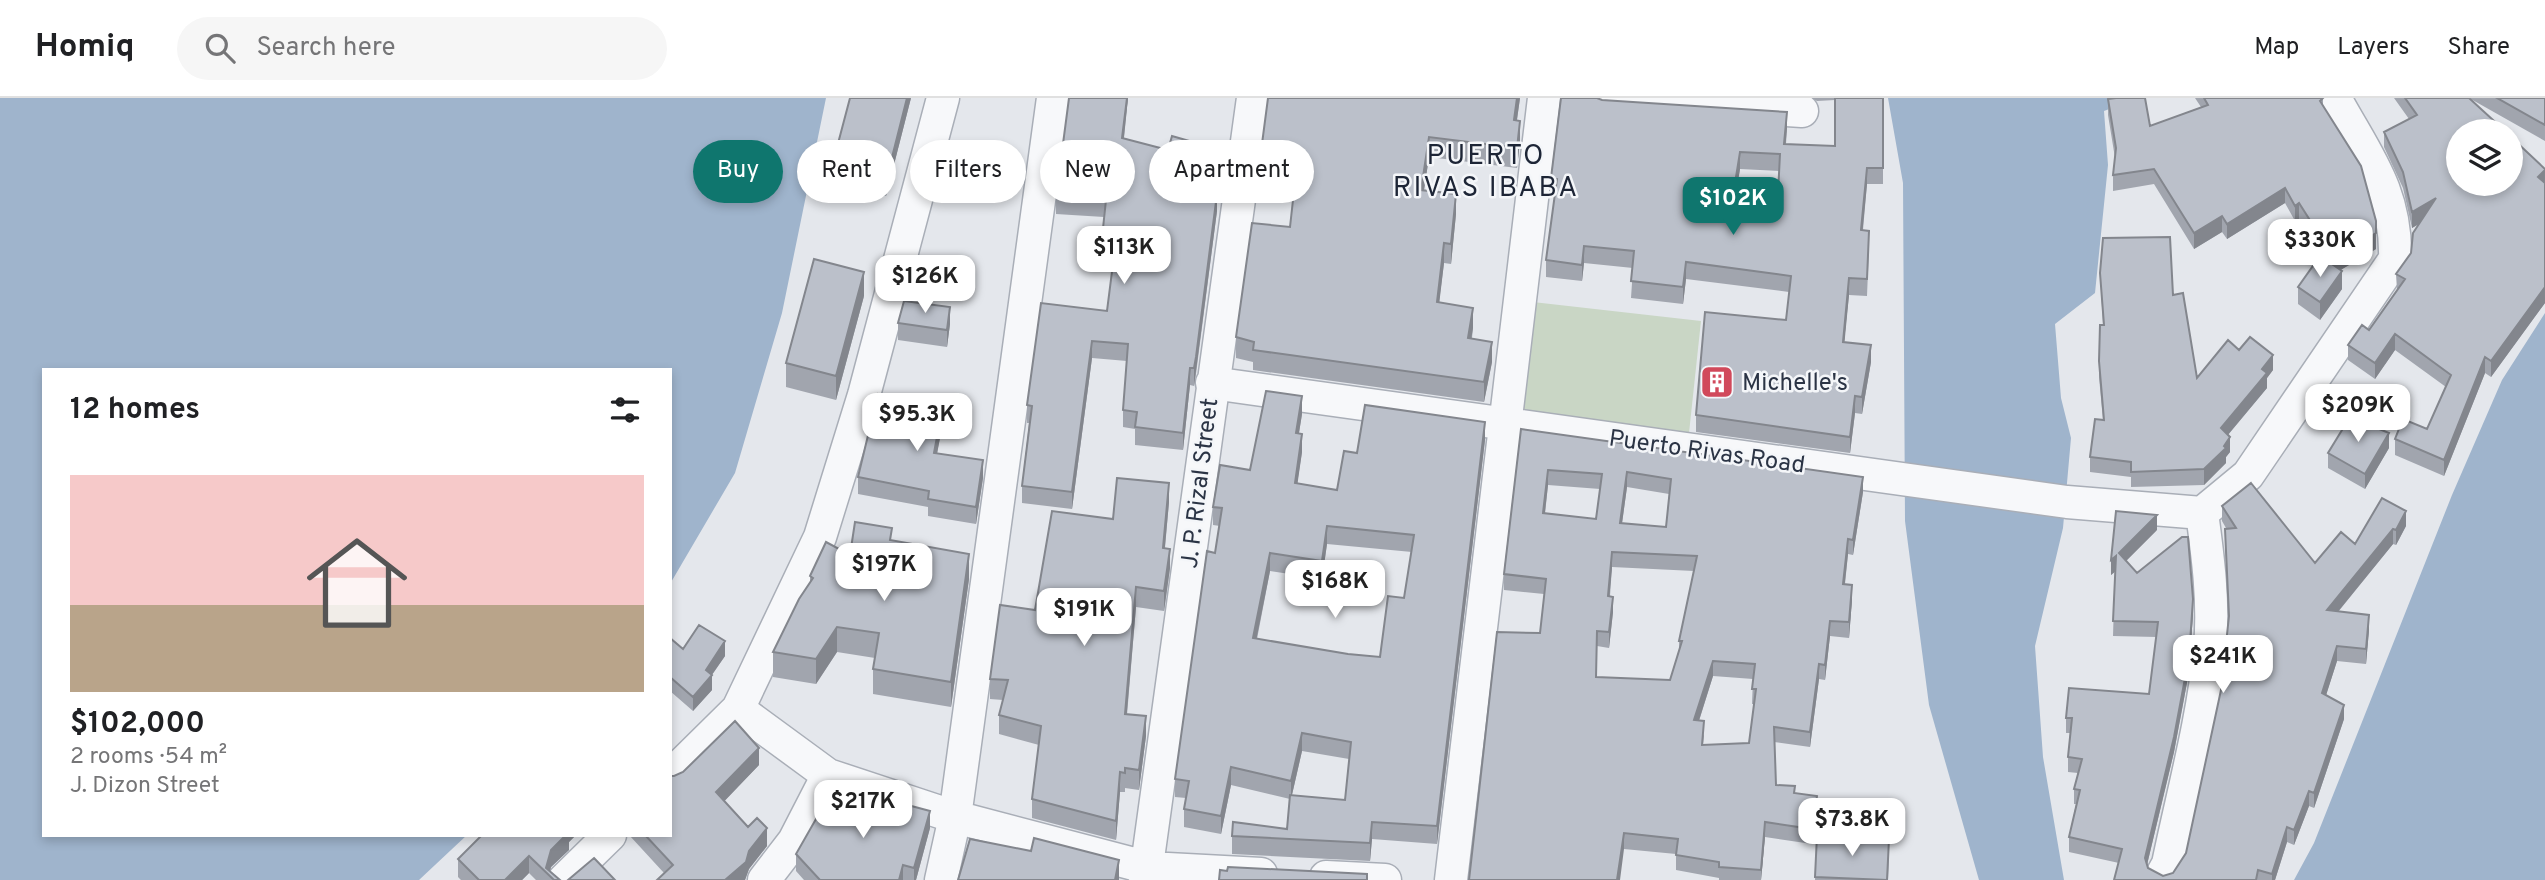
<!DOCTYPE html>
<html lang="en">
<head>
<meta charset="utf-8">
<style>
	body { margin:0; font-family:Overpass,sans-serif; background:#f6f6f6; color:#202124; height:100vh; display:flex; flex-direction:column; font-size:26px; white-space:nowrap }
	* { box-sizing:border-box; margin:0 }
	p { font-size:23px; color:#757577 }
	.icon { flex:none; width:38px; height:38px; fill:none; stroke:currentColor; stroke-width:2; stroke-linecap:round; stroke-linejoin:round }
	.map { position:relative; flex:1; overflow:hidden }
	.details { position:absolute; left:42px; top:270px; width:630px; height:469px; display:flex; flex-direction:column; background:#fff; border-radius:0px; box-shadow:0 4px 10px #0003 }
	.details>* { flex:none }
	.banner { position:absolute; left:693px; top:42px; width:665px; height:63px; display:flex; gap:14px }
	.controls { position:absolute; left:2446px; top:21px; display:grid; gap:14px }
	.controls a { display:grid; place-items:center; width:77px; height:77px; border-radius:50%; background:#fff; box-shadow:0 4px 10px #0003; font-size:35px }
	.price { position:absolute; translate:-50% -60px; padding:0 16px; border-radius:14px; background:#fff; color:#222; font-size:23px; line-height:46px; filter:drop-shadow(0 2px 4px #0008) }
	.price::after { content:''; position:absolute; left:50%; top:42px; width:21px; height:16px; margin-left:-10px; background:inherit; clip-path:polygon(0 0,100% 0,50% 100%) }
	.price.selected { background:#0f766e; color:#fff }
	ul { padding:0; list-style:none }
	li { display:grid; align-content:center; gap:14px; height:371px; padding:0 28px }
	li span { display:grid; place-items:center; height:217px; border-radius:0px; color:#555 }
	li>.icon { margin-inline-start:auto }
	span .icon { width:126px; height:126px; fill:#fffc; stroke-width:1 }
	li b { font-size:30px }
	h2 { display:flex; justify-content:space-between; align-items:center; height:84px; padding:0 28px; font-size:30px }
	.tag { padding:0 24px; border-radius:32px; background:#fff; box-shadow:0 4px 10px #0003; font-size:24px; line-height:63px }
	.tag.selected { background:#0f766e; color:#fff }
	header { display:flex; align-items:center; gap:42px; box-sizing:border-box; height:98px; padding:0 35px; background:#fff; border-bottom:2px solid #e0e0e0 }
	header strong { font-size:33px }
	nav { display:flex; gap:38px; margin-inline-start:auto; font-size:24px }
	.search { width:490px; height:63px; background:#f6f6f6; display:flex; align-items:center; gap:18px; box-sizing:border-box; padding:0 24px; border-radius:38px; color:#757577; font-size:26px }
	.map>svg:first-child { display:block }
	.green { fill:#c9d6c5 }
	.water { fill:#9fb4cc }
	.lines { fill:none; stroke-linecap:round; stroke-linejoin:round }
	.minor-casing { stroke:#a9aeb7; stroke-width:35 }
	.minor { stroke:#f7f8fa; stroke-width:32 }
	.wall { fill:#a1a5ae; fill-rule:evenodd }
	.shaded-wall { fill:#83868d }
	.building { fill:#bbc0ca; stroke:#83868d; stroke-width:2; fill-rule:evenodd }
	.labels { text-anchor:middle; stroke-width:5; stroke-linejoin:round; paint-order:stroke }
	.poi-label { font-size:24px; fill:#2b3445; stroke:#f4f6f9; text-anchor:start }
	.street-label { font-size:24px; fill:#2b3445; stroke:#f4f6f9 }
	.quarter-label { font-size:28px; letter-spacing:2px; fill:#1d2536; stroke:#f4f6f9 }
</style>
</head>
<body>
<header>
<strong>Homiq</strong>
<div class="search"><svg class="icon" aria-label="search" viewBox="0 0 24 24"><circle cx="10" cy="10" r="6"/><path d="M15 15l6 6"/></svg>Search here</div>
<nav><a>Map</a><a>Layers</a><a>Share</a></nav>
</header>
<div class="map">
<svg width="2545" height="782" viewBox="0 0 2545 782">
	<rect width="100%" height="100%" fill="#e4e7ec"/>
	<!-- green -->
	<path class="green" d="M1524,203l177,20 -12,112 -179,-19z"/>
	<!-- water -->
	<path class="water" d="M0,0h826l-44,215 -47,160 -65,111v-215h-626v466h423l-48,45h-419z
		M1888,0h222l2,10 -8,3 4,54 -13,128 -40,31 6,74 10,40 -8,90 -28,118 8,111 21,123h-85l-50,-175 -24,-184 -2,-338z
		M2545,215v567h-251l20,-37 138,-348 50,-115z"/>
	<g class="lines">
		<defs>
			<path id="minor" d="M1053,0l-98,719 194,51 112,6
				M1603,0l199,13
				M1212,285l855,119 135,11
				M2202,415l46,-38 147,-216c2,-68 -29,-104 -60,-161
				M738,611l90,66 127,42 -14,63
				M670,678l68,-67 82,-172 44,-142 79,-297
				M2163,775l5,-9c15,-72 35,-144 42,-217 4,-44 -2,-90 -8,-134
				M1326,779l59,3
				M564,782l46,-45
				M764,782l30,-39 34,-66
				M1145,782l108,-782
				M1451,782l93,-782"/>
		</defs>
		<!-- minor casing -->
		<use href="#minor" class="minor-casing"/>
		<!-- minor -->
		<use href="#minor" class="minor"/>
	</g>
	<!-- wall -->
	<path class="wall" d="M911,0l-25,98 -55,-10v-16z
		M1069,0h59l-4,40 86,26 -8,28 15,19 -21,163 -2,12 -4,-1 -7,65 -48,-5v-16l-12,-2v-17l4,-49 -35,-3 -20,151 -50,-6v-17l7,-63h-2v-18l80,-94 6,-46 -12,-1v-17l3,-30 -48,-3v-17z
		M1520,0l-3,22 3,21 -3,27 -88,-11 -5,33 32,24 -5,50 -7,-1 -5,39 34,26 -1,10 20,24 -8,40 -231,-32v-8l-17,-4v-21l54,-110 5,-44 -35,-4v-20z
		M1812,0h71v86h-16l-4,46 6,17 -2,49 -18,-1 -5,47 27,20 -9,52 -7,-1 -5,40 -154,-21v-17l90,-95 3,-28 -103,-13 -3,25 -52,-6 2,-30 -49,-5 -2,18 -36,-4v-17l9,-65h-4v-17l51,-78 185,28 -1,16 49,2v-46l-18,1zM1740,71l40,2 -3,42 -44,-5z
		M2195,0h128v9l53,142 -36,21 2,19 -22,31 -22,-16v-17l27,-27 -26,-41 -4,2 -10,-18 -58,36 -5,-7 -28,17 -40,-65 -41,7v-16l2,-17 -7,-43v-16l42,27 51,-19z
		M2394,0h75l76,71v134l-54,74 -6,-4 -41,103 -49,-21v-16l32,-10 19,-42 -51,-37 -20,29 -27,-19v-15l21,-15 28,-40 -1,-16 15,-21 8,-29 -7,4 -9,-40 -19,-41v-15l25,-13z
		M2469,0h76v43z
		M2100,175l73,22 24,83 42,-28 34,20 -6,8v10l-39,47 2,17 -4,5v6l-22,22 -73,2v-10l-41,-5v-15l13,-37 -4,-43 1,-52h3z
		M864,198l-28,104 -50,-13v-24z
		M898,225l52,1 -3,23 -49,-7z
		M1302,316l-3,19 3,19 -5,32 40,6 20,-37 128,-13 -48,404 -65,-5 -2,22 -138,-7v-18l55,-7 3,-30 -59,-14 -10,49 -37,-7v-18l2,-11 -11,-1v-18l45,-253 -7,-1v-18l37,-37zM1327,446l85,8 -8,46 -24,59 -32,-3 -91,-15 13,-68 52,8zM1302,653l47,8 -4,41 -53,-5z
		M943,324l-6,31 46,25 -7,46 -48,-8v-9l-70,-13v-17z
		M1521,331l342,63 -10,63 -5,-1 -3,30 7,16 -3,38 -19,-2 -5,44 -6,-1 -9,68 -36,-5 2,43 19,8 22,19 -5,32 -47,-7 -4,43h-42v-2l-43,-8v-16l-52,-5 -84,-216 4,-39 -40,-4v-16zM1548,387l52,4 -4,30 -51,-5zM1627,389l42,7 -3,33 -44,-4zM1612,469l82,4 -15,70v11l-9,28 -74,-3 1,-31 12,2 4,-36 -3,-16zM1713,578l40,3 -1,25h2l-5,39 -46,2 1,-9 -5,-15z
		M2389,350l-24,41 -37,-21v-15z
		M2382,400l24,28 -10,19 -3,-1 -55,68 31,18 -3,34 -29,-3 -11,34 18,24 -30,89 -5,-2 -15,39 -7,-3 -12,38h-161l5,-17 -50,-11v-15l7,-33h-2v-15l4,-16 -10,-1v-15l2,-24h-4v-15l83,-24 8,-57 -44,-1 2,-65 -4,4v-15l46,-30 -31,31 11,12 56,41 -4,58 -15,80 -27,113 1,3 15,8 10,-3 13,-20 35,-163 8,-69 -4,-78v-14l1,-1 -4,-7v-15l93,57 40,-19z
		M1169,404l-4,46 5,20 -6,43 -28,-4 -9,108 19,21 -7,54 -14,-2v4h-5l-4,48 -84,-22v-19l7,-54 -40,-11v-19l4,-15 -13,-1v-20l123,-160z
		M892,442l77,39 -18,128 -78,-13v-25l2,-11 -38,-6 -21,32 -43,-7v-25l37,-69v-7l40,-21z
		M670,540l13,11 42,7 -13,19v15l-19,21 -23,-20z
		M759,667l-35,36 43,45 -18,23 -4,11h-88l7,-7 -34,-37v-1h40l4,-59z
		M930,730l-14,52h-112l-8,-9v-17z
		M482,737h94l-7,7v8l-18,17 -1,4 8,9h-22l-7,-7 -7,7h-61l-3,-3v-18z
		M1817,737l72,21 -1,24h-73z"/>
	<!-- shaded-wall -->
	<path class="shaded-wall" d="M907,0h4l-25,98v-15z
		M1127,0h1l-6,57v-17z
		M1517,0h3l-6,42v-20z
		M1787,14v16l-3,33v-17z
		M1520,23v20l-3,27v-20z
		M1429,39v20l-8,53v-20z
		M1210,49v17l-13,45v-17z
		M1740,54v17l-9,55v-16z
		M1867,70v16l-6,62v-16z
		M2545,72v16l-7,-9z
		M2285,90v15l-58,36v-15z
		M1217,96v17l-23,175v-18z
		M1456,96v20l-5,50v-20z
		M2436,100v16l-24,14v-16z
		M2299,105v16l-4,2v-15z
		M2222,118v16l-28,17v-16z
		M2376,135v16l-42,25v-16z
		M1444,145v20l-7,59v-20z
		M1584,148v17l-2,18v-16z
		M1686,164v17l-3,25v-17z
		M2342,173v18l-22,31v-18z
		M864,174v24l-28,104v-24z
		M1849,180v17l-6,63v-16z
		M2545,189v16l-54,74v-16z
		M950,209v17l-3,23v-17z
		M1473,210v20l-5,30v-20z
		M2395,236v16l-20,29v-16z
		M1092,243v17l-20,151v-17z
		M1492,244v20l-8,40v-20z
		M1871,247v17l-9,52v-17z
		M2273,257v15l-6,8v10l-46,55v-15l41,-59z
		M2485,259v16l-41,103v-16z
		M1190,270v17l-7,65v-17z
		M1302,298v18l-6,37v-18z
		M1855,298v17l-5,40v-16z
		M943,307v17l-9,48v-17z
		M1485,324v18l-48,404v-18z
		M2389,335v15l-24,41v-15z
		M1302,336v18l-7,49v-18z
		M2230,339v15l-4,5v6l-22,22v-16z
		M983,362v18l-7,46v-17z
		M1548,372v15l-5,44v-16z
		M1627,374v15l-7,51v-15z
		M1863,379v15l-10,63v-15z
		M1169,385v19l-6,65v-19z
		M2406,413v15l-10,19v-15z
		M2157,417v15l-38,38v-15z
		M1327,428v18l-5,35v-18z
		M2393,431v15l-66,81v-15z
		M1848,441v15l-5,45v-15z
		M1170,451v19l-6,43v-20z
		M1612,454v15l-4,45v-16z
		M1270,455v18l-17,85v-18z
		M969,456v25l-18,128v-25z
		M2116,458v15l-5,4v-15z
		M1852,487v15l-3,38v-16z
		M1136,489v20l-11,127v-20z
		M1613,499v15l-4,36v-16z
		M2193,501v15l-4,58 -15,80 -29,121v-15z
		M2369,517v15l-3,34v-15z
		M1830,523v15l-5,44v-15z
		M837,529v25l-21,32v-25z
		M725,543v15l-14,20 1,-1v15l-19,21v-14l13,-27z
		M2337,548v15l-15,47v-15z
		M1713,563v15l-19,60v-16z
		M1819,566v15l-9,68v-15z
		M2344,607v14l-30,89v-15z
		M1146,618v20l-7,54v-20z
		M1302,635v18l-11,48v-18z
		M759,650v17l-43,45v-18z
		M1231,669v18l-10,49v-18z
		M1120,674v20l-4,48v-19z
		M2309,693v15l-15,39v-15z
		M1817,698v16l-5,32v-15z
		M930,713v17l-14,52h-2v-12z
		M1372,724v17l-2,22v-18z
		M1765,724v15l-4,43v-10z
		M2287,729v15l-12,38h-3v-6z
		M767,730v18l-18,23 -4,11h-20z
		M1624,735v16l-4,31h-3z
		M565,737h11l-7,7v8l-18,17 -2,8 -3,-7 5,-18z
		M529,758v17l-7,7h-17z
		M1119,762v20h-4z
		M903,767v15h-4z"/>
	<!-- building -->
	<path class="building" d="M850,0h57l-21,83 -55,-11z
		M1069,0h58l-5,40 46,12 4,-14 38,11 -13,45 20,2 -21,163 -2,11h-4l-7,65 -48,-6 2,-15 -14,-2 5,-66 -36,-3 -20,151 -50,-6 10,-80 -5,-1 14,-102 66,8 8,-63 -14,-1 5,-47 -50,-3z
		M1268,0h249l-3,22 6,1 -3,27 -88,-11 -8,53 35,4 -5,50 -7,-1 -7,59 36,6 -5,30 24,4 -8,40 -231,-32 1,-8 -18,-5 16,-114 38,4 7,-63 -37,-5z
		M1561,0h36l5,2 185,12 -3,32 51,2v-48h48v70h-16l-6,62 8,1 -2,48 -18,-1 -6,64 28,3 -9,52 -7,-1 -5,41 -154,-22 9,-103 81,8 5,-44 -105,-14 -3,25 -52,-6 3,-30 -50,-5 -2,19 -36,-5 11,-81 -6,-1zM1740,54l40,2 -3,59 -46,-5z
		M2116,0h29l5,28 58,-21 -4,-7h119l-3,3 41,65 15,55v12l-42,25 -35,-55 -4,3 -10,-18 -58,36 -5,-8 -28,17 -40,-64 -41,6 3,-27 -8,-49z
		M2405,0h64l36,33h-46v53h52v-47l34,32v1l-7,7 7,6v104l-54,74 -6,-4 -41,103 -49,-21 8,-20 24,10 24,-54 -56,-41 -20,29 -27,-18 14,-20 7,5 36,-51 -9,-5 15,-21 2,-20 23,-35 -24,14 -9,-40 -19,-40 33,-17z
		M2497,0h48v27z
		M2170,139l3,58 10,-2 14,85 31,-38 11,10 11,-13 23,18 -11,14 5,4 -46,55 9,9 -6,9 2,2 -22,21 -73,3v-10l-41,-5 5,-38 9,1 -5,-59 1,-36h4l-4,-52 3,-35z
		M2320,158l22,15 -22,31 -22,-15z
		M814,161l50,13 -28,104 -50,-13z
		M904,203l46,6 -3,23 -49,-7z
		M1266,293l36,5 -6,37 6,1 -7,49 42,7 7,-39 13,2 8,-48 120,17 -48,404 -65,-4 -2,21 -138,-7 1,-14 54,7 3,-34 55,5 6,-58 -49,-9 -11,48 -60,-14 -10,49 -37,-7 5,-28 -14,-2 32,-228 8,2 7,-45 -9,-1 7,-42 30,5zM1327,428l87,9 -10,63 -16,-2 -8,61 -32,-3 -95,-16 17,-85 52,8z
		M878,296l65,11 -9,48 49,7 -7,47 -48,-8 1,-8 -71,-14z
		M2350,319l39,16 -24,41 -37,-21z
		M1521,331l342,48 -10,63 -5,-1 -5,45 9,1 -3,37 -19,-1 -5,44 -6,-1 -9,68 -36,-5 2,58 19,1 -1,7 23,3 -5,33 -47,-7 -4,48 -42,-3v-5l-43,-7 2,-16 -54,-6 -7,47h-148l28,-248 43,1 6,-54 -42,-5zM1548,372l54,4 -6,45 -53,-6zM1627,374l44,7 -5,48 -46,-4zM1612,454l85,4 -18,85h3l-12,39 -74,-3 1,-46 12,1 4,-35 -5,-1zM1713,563l42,3 -3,25h4l-7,54 -47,2 2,-24 -10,-1z
		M1117,380l52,5 -6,65 7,1 -6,42 -28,-4 -11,127 21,2 -7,54 -14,-2v5l-5,-1 -4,49 -84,-22 9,-73 -42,-11 9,-35 -18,-1 10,-74 35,5 17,-99 61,8z
		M2251,385l64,80 26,-31 14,12 27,-46 24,13 -10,19 -3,-1 -66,81 42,5 -3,34 -29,-3 -15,47 22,12 -30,88 -5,-2 -15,39 -7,-3 -15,47 -14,-4 -2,10h-142l8,-31 -53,-12 11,-47 -6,-1 8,-30 -14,-2 4,-39h-6l3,-30 80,6 9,-72 -45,-1 3,-65 -5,4 5,-49 41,4 -38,38 18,20 45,-36h6l5,62 -4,58 -15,80 -29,121 3,10 15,8 10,-3 13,-20 35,-163 8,-74 -4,-87 11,-1 -14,-22z
		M855,424l37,6 -2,12 79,14 -18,128 -78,-13 6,-36 -42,-6 -21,32 -43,-7 26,-53 14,-21 -3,-2 16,-34 24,13z
		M699,527l26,16 -19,29 6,5 -19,22 -23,-20v-39l13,11z
		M735,623l24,27 -43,44 32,35 9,-9 10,10 -18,23 -3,11 -21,18h-68l16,-15 -28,-30h25v-59h4l9,-4z
		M832,693l55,16 2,-7 41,11 -16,57 -11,-3 -4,15h-79l-24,-26z
		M482,737h84l-15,15 -5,18 14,12h-6l-25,-24 -24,24h-26l-21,-21z
		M1817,737l72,4 -2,41 -72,-3z
		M1034,740l85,22 -4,20h-157l12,-41 61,12z
		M594,760l21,22h-47z
		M1228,769l139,7v6h-148l1,-10 7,1z"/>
	<!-- icons -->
	<defs>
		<symbol id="building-square" viewBox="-11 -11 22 22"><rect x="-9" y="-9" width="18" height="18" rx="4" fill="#d1495b" stroke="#f4f6f9"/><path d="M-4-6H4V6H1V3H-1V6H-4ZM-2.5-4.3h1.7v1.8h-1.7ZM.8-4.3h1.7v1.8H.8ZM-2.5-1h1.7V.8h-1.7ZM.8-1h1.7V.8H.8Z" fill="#fff"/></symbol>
	</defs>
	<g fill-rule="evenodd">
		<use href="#building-square" x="1698" y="265" width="38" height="38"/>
	</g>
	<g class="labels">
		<!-- poi labels -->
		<g class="poi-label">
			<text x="1742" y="292">Michelle's</text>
		</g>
		<!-- street labels -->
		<g class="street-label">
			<text transform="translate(1707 353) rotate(8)" y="8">Puerto Rivas Road</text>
			<text transform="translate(1199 385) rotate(-83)" y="8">J. P. Rizal Street</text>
		</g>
		<!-- quarter labels -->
		<g class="quarter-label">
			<text x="1486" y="66">PUERTO<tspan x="1486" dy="32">RIVAS IBABA</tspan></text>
		</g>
	</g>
</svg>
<div class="controls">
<a><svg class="icon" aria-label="layers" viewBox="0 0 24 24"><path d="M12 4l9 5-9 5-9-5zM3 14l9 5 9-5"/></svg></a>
</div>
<b class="price selected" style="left:1733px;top:139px">$102K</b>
<b class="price" style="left:2320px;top:181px">$330K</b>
<b class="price" style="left:1124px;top:188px">$113K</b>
<b class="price" style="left:925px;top:217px">$126K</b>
<b class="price" style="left:2358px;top:346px">$209K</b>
<b class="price" style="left:917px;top:355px">$95.3K</b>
<b class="price" style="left:884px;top:505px">$197K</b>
<b class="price" style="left:1335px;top:522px">$168K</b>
<b class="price" style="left:1084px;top:550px">$191K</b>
<b class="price" style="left:2223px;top:597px">$241K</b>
<b class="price" style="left:863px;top:742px">$217K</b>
<b class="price" style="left:1852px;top:760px">$73.8K</b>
<div class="banner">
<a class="tag selected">Buy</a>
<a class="tag">Rent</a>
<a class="tag">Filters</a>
<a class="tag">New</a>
<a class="tag">Apartment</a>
</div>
<section class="details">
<h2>12 homes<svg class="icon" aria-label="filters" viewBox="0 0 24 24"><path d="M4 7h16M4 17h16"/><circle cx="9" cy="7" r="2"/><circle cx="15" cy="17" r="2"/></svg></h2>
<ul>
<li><span style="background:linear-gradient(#f6c9c9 60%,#b9a48a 0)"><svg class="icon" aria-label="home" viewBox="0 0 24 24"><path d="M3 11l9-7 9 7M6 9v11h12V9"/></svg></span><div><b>$102,000</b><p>2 rooms · 54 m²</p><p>J. Dizon Street</p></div></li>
</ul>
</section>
</div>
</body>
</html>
